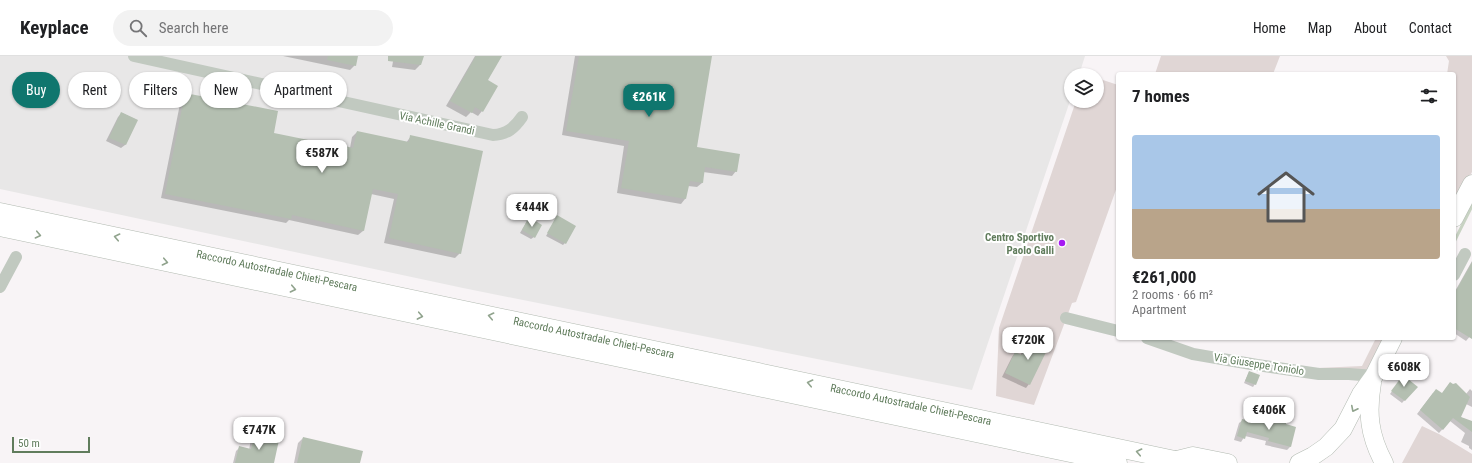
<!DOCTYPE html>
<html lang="en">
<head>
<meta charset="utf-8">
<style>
	body { margin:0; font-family:"Roboto Condensed",sans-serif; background:#f2f2f2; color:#202124; height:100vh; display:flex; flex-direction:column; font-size:15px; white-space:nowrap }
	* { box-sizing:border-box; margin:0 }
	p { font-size:13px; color:#757577 }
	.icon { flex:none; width:22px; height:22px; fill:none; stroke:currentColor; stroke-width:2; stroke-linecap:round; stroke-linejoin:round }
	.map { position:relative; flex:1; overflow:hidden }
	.sheet { position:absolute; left:1116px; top:16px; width:340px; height:268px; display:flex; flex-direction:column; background:#fff; border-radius:4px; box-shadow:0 1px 3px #0004 }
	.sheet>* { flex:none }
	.banner { position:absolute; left:12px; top:16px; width:380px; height:36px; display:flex; gap:8px }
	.controls { position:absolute; left:1064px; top:12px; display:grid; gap:8px }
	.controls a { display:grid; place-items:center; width:40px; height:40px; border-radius:50%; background:#fff; box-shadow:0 1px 3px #0004; font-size:20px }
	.scale { position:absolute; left:12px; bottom:10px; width:78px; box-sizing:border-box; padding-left:4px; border:2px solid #607c5c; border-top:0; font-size:11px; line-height:14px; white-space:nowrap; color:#607c5c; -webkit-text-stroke:3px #fff; paint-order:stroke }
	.price { position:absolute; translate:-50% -34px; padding:0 9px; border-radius:8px; background:#fff; color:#222; font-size:13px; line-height:26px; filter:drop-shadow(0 1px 2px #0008) }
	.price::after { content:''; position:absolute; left:50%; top:24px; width:12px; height:9px; margin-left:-6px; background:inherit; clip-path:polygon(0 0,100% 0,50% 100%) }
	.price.active { background:#0f766e; color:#fff }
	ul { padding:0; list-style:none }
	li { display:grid; align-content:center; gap:8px; height:212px; padding:0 16px }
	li+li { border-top:1px solid #e0e0e0 }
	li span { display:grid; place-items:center; height:124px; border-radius:4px; color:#555 }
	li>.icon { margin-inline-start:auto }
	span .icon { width:72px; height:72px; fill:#fffc; stroke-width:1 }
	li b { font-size:17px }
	h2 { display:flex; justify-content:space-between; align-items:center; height:48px; padding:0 16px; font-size:17px }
	.pill { padding:0 14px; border-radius:18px; background:#fff; box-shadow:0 1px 3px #0004; font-size:14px; line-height:36px }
	.pill.active { background:#0f766e; color:#fff }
	header { display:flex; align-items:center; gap:24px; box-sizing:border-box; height:56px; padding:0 20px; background:#fff; border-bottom:1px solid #e0e0e0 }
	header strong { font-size:19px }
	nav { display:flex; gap:22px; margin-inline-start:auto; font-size:14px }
	.search { width:280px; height:36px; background:#f2f2f2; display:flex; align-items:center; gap:10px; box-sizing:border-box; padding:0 14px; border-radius:22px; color:#757577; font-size:15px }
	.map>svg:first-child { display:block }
	.built { fill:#e8e7e7 }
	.green { fill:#e0d6d5 }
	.shadow { fill:#0003 }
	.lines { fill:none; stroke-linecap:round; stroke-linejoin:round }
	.stream { stroke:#c8d3c3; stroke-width:3 }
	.building { fill:#b4bfb1 }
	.highway-casing { stroke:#b2bab1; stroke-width:19 }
	.minor { stroke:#c1c9c0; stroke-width:12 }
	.highway { stroke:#fff; stroke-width:18 }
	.oneway { stroke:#90a38d }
	.poi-dot { fill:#a619f2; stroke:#fff; stroke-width:1.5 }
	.labels { text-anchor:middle; stroke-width:4; stroke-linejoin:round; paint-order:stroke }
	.street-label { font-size:11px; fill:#607c5c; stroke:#fff }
	.poi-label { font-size:11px; font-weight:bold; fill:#607c5c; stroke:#fff; text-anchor:end }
</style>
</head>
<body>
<header>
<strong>Keyplace</strong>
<div class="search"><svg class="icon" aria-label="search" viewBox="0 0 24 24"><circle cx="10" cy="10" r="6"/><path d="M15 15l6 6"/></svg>Search here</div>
<nav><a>Home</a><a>Map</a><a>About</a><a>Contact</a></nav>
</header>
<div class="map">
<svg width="1472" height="407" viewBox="0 0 1472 407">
	<rect width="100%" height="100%" fill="#f8f4f6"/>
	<!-- built -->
	<path class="built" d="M0,0h1085l-6,19h-8v23l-99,292 -509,-102 -463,-99z"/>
	<!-- green -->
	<path class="green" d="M1161,0h119l-7,18h-118z
		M1446,0h26v116l-18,31v-129h-7l2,-13z
		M1097,22l21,7v99l-42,118 -4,1 -38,102 -38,-9 3,-68 77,-227h21z
		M1376,282h9l-14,33 -54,-3 45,-2z
		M1422,370l17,8 33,20v9h-70z"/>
	<!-- shadow -->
	<path class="shadow" d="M283,0h74l-2,9 -5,5z
		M394,0h29l-3,9 -5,5 -23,-3z
		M475,0h26l-15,25 -4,30 -4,5 -7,-4 -5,5 -20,-11z
		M575,0h136l-15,92 40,23 -4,5 -29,-4 -1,11 -5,4 -9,-1 -3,13 -4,5 -64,-11 7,-47 -62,-11z
		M186,38l86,40 78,14 2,-11 5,-5 49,11 5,-7 49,117 -5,5 -71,-15 10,-44 -23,-5 -8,37 -5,4 -69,-15 -3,3 -125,-25 20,-99z
		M122,57l15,7 -12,25 -4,3 -15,-7 12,-24z
		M557,161l8,26 -2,2 -17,-9z
		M527,165l7,16 -3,2 -11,-6z
		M1472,205v73l-6,7 -12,-8v-40z
		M1031,280l-2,48 -3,4 -24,-11 10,-20 3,-4 5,3 8,-16z
		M1249,316l6,12 -2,3 -9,-4z
		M1401,323l15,8 -14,16 -12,-9z
		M1450,327l16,11 4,-5 2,2v16l-6,-3 -6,13 12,5v28l-3,-2v-2l-8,-4 4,-9 -15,-12 -11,12 -22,-19 16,-21 9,1z
		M1261,361l34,11 -5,19 -3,3 -22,-5 1,-4 -21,-5 -4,6 -7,-2 5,-17 4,-3 13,4 1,-4z
		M255,380l18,27h-40l3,-12 3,-3 10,2 2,-11z
		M303,382l56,25h-65l4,-20z"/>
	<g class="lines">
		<!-- stream -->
		<path class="stream" d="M1454,186l18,-36"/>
	</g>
	<!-- building -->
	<path class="building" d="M328,0h30l-2,10 -29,-6z
		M388,0h36l-3,9 -33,-4z
		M476,0h26l-14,24 10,6 -15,26 -8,-5 -3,6 -22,-12z
		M579,0h133l-15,91 43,7 -3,18 -32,-5 -2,16 -13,-2 -4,18 -65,-11 8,-47 -63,-10z
		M185,37l93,18 -4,22 44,9 1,-2 34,8 4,-17 52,11 1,-7 73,16 -22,103 -72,-16 9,-44 -25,-5 -9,42 -72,-16 -1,4 -126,-25z
		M121,56l17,8 -12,25 -17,-7z
		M557,159l19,11 -10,18 -19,-11z
		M529,161l13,8 -7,13 -13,-8z
		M1472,206v77l-18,-11v-34z
		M1031,279l19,9 -20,41 -25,-12 10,-21 7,3z
		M1249,315l11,4 -4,10 -11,-4z
		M1403,319l15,12 -13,14 -14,-10z
		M1450,326l3,2 3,-1 14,14 -9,20 11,4v11l-19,-14 -10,12 -23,-20 16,-21 6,4z
		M1260,360l26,7v1l10,3 -5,20 -23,-6 1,-3 -22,-6 -2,7 -8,-3 5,-17 16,4z
		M255,378l24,6 -5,23h-39l4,-17 12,3z
		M303,381l60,14 -3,12h-63z"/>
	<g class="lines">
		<defs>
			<g id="highway">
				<path id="s1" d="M0,156l1189,251"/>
				<path d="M1454,162l18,-34"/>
				<path d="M0,171l1118,236"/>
				<path d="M1372,327c-5,30 -3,52 12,80"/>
				<path d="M1177,404l16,-4 35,7"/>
				<path d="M1299,407l14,-7 13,-9 17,-18 18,-35 13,-18 19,-38"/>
			</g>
		</defs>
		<!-- highway casing -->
		<use href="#highway" class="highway-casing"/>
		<!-- minor -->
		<path class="minor" d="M134,0l359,79c14,0 22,-8 29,-18
			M1454,219l11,-21
			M0,231l16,-30
			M1066,262l52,13
			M1147,282l46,16 64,11 62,9h30l25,2"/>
		<!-- highway -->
		<use href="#highway" class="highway"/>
	</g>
	<!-- one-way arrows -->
	<defs><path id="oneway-chevron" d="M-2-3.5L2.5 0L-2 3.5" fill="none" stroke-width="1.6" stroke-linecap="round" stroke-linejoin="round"/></defs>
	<g class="oneway">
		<use href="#oneway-chevron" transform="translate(38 179) rotate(12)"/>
		<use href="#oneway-chevron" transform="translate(117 181) rotate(-168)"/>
		<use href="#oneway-chevron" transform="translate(165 206) rotate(12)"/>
		<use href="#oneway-chevron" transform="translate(293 233) rotate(12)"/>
		<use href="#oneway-chevron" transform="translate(420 260) rotate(11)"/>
		<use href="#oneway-chevron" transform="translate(491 260) rotate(-168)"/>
		<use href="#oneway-chevron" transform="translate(810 327) rotate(-168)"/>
		<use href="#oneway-chevron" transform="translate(1354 353) rotate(117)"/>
		<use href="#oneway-chevron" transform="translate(1139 396) rotate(-168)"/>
	</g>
	<!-- markers -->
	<circle class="poi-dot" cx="1062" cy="187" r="4"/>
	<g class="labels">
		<!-- street labels -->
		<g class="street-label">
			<text transform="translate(437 67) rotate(12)" y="4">Via Achille Grandi</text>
			<text dy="4" stroke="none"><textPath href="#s1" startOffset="283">Raccordo Autostradale Chieti-Pescara</textPath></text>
			<text dy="4" stroke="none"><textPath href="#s1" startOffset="607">Raccordo Autostradale Chieti-Pescara</textPath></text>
			<text transform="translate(1259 308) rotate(9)" y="4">Via Giuseppe Toniolo</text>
			<text dy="4" stroke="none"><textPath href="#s1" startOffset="931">Raccordo Autostradale Chieti-Pescara</textPath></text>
		</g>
		<!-- poi labels -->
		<g class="poi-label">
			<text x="1054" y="185">Centro Sportivo<tspan x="1054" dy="13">Paolo Galli</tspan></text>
		</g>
	</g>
</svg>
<div class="controls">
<a><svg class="icon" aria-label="layers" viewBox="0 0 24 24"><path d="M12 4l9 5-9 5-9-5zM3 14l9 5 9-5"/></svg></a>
</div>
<div class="scale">50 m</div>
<b class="price active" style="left:649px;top:62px">€261K</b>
<b class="price" style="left:322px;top:118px">€587K</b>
<b class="price" style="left:532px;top:172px">€444K</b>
<b class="price" style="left:1028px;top:305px">€720K</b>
<b class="price" style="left:1404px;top:332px">€608K</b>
<b class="price" style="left:1269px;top:375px">€406K</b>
<b class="price" style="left:259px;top:395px">€747K</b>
<div class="banner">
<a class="pill active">Buy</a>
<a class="pill">Rent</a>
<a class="pill">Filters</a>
<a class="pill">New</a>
<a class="pill">Apartment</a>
</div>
<section class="sheet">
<h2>7 homes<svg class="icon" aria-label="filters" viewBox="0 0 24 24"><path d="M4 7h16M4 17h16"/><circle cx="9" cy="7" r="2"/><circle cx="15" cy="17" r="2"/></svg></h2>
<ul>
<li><span style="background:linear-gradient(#a9c7e8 60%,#b9a48a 0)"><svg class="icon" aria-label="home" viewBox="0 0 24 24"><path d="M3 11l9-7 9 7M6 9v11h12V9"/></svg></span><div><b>€261,000</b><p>2 rooms · 66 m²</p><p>Apartment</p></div></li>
</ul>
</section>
</div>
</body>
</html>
